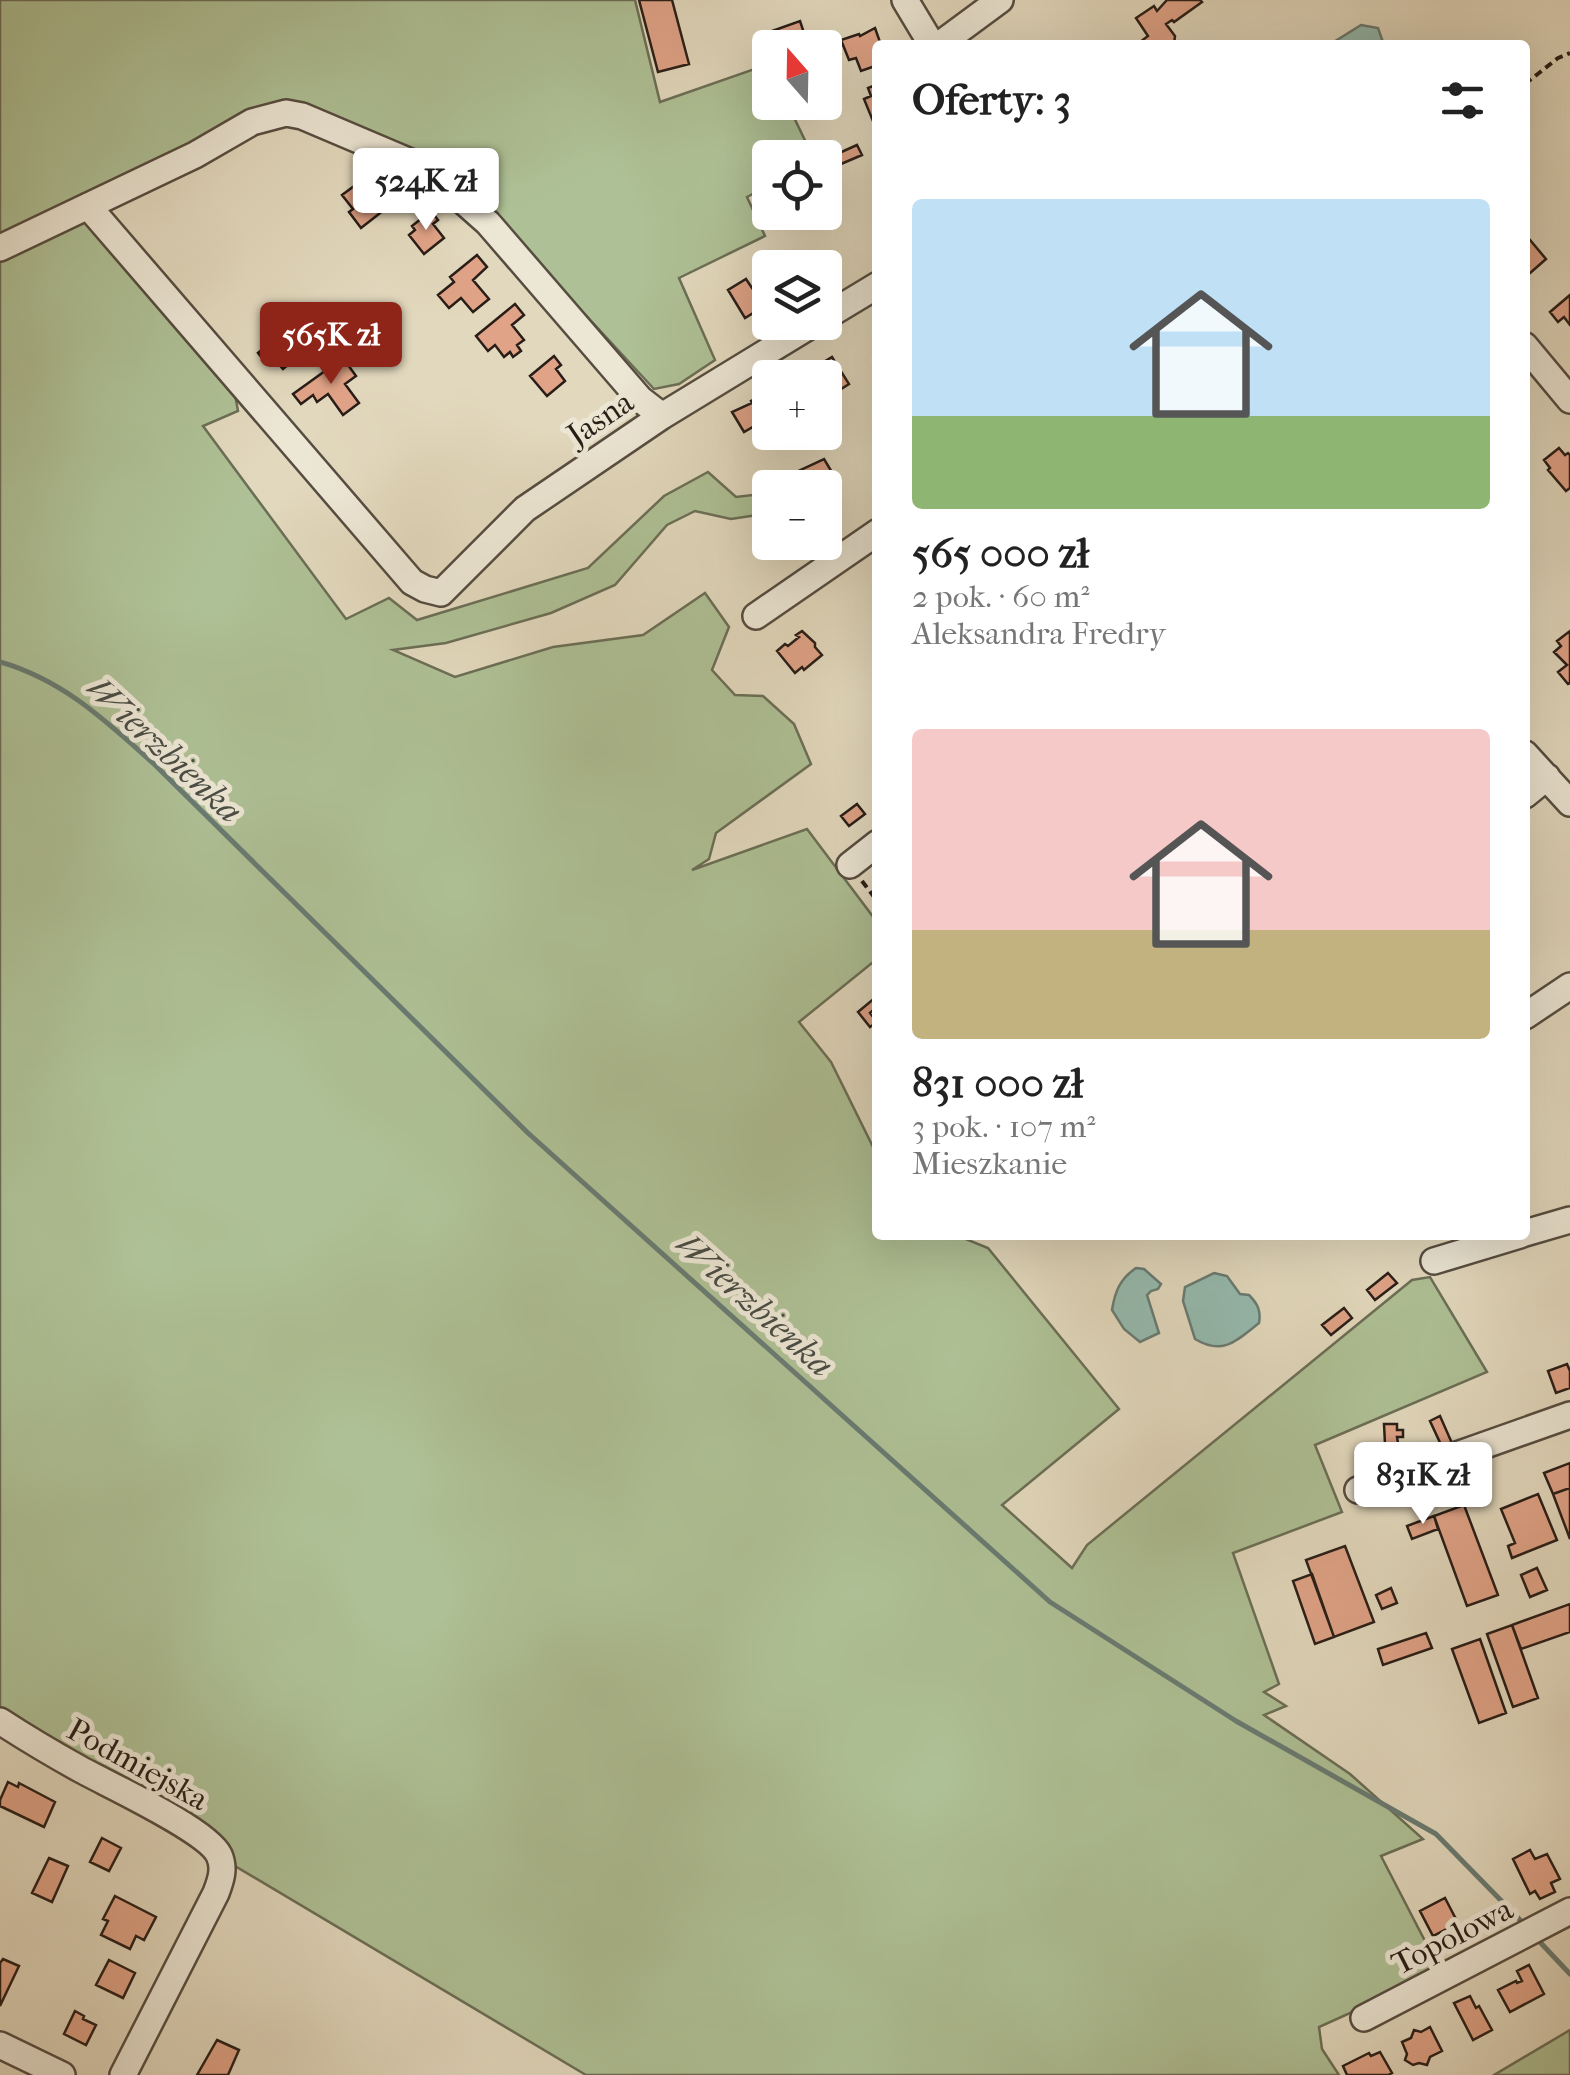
<!DOCTYPE html>
<html lang="pl">
<head>
<meta charset="utf-8">
<style>
	body { margin:0; font-family:"IM FELL French Canon",serif; background:#f2f2f2; color:#222; height:100vh; display:flex; flex-direction:column; font-size:38px; white-space:nowrap }
	* { box-sizing:border-box; margin:0 }
	p { font-size:32px; color:#767676 }
	.icon { flex:none; width:55px; height:55px; fill:none; stroke:currentColor; stroke-width:2; stroke-linecap:round; stroke-linejoin:round }
	.map { position:relative; flex:1; overflow:hidden }
	.details { position:absolute; left:872px; top:40px; width:658px; height:1200px; display:flex; flex-direction:column; background:#fff; border-radius:10px; box-shadow:0 10px 40px #0002 }
	.details>* { flex:none }
	.needle { width:65px; rotate:340deg }
	.buttons { position:absolute; left:752px; top:30px; display:grid; gap:20px }
	.buttons a { display:grid; place-items:center; width:90px; height:90px; border-radius:10px; background:#fff; box-shadow:0 10px 40px #0002; font-size:50px }
	.price { position:absolute; translate:-50% -85px; padding:0 22px; border-radius:10px; background:#fff; color:#222; font-size:32px; line-height:65px; filter:drop-shadow(0 2px 5px #0008) }
	.price::after { content:''; position:absolute; left:50%; top:60px; width:30px; height:22px; margin-left:-15px; background:inherit; clip-path:polygon(0 0,100% 0,50% 100%) }
	.price.selected { background:#8f2418; color:#fff }
	ul { padding:0; list-style:none }
	li { display:grid; align-content:center; gap:20px; height:530px; padding:0 40px }
	li span { display:grid; place-items:center; height:310px; border-radius:10px; color:#555 }
	li>.icon { margin-inline-start:auto }
	span .icon { width:180px; height:180px; fill:#fffc; stroke-width:1 }
	li b { font-size:42px }
	h2 { display:flex; justify-content:space-between; align-items:center; height:120px; padding:0 40px; font-size:42px }
	.map>svg:first-child { display:block }
	.green { fill:#aec095; stroke:#6b6e56; stroke-width:2.5 }
	.water { fill:#95baae; stroke:#697b72; stroke-width:2.5 }
	.lines { fill:none; stroke-linecap:round; stroke-linejoin:round }
	.stream { stroke:#697b72; stroke-width:5 }
	.building { fill:#e0a387; stroke:#281d17; stroke-width:2.5 }
	.minor-casing { stroke:#564c40; stroke-width:30 }
	.path { stroke:#281d17; stroke-width:4; stroke-dasharray:8 5; stroke-linecap:butt }
	.minor { stroke:#ece6d4; stroke-width:25 }
	.labels { text-anchor:middle; stroke-width:10; stroke-linejoin:round; paint-order:stroke }
	.street-label { font-size:32px; fill:#281d17; stroke:#ece6d4 }
	.water-label { font-size:35px; font-style:italic; fill:#494c44; stroke:#ece6d4 }
</style>
</head>
<body>
<div class="map">
<svg width="1570" height="2075" viewBox="0 0 1570 2075">
	<rect width="100%" height="100%" fill="#e2d8bd"/>
	<filter id="stains"><feTurbulence type="fractalNoise" baseFrequency=".002" numOctaves="4"/><feColorMatrix values="0 0 0 0 .2 0 0 0 0 .09 0 0 0 0 .02 0 0 0 .5 -.17"/></filter>
	<radialGradient id="worn" r=".72"><stop offset=".6" stop-color="#630" stop-opacity="0"/><stop offset="1" stop-color="#630" stop-opacity=".3"/></radialGradient>
	<!-- green -->
	<path class="green" d="M0,0h635l25,102 109,-38 1,38 17,1 26,54 -43,1v27l-23,12 18,39 -86,42 36,82 -36,24 -25,5 -209,-226 -146,-59 -207,95 139,173 7,39 -35,15 143,193 43,-21 28,22 171,-52 76,-72 44,-24 28,25 34,-4v20l-39,6 -36,-8 -28,14 -52,60 -64,28 -105,30 -53,7 62,27 98,-30 90,-12 62,-42 24,34 -17,43 23,25 28,1 31,28 17,40 -95,69 -7,26 -17,11 115,-41 70,93v37l-78,63 32,40 46,93 1,80h78l32,13 131,161 -117,96 70,63 15,-23 325,-265 18,-3 57,95 -172,73 27,67 -109,41 46,131 -15,8 22,14 -22,9 86,59 73,65 -42,17 60,116 -122,55 3,22 17,26h-753l-351,-209 -12,-19 -223,-136z
		M1570,2030v45h-76z"/>
	<!-- water -->
	<path class="water" d="M1361,25l17,3 6,17h-55z
		M1136,1268l8,1 17,15 -3,5 -7,2 -4,4 12,38 -19,9 -16,-13 -12,-19c3,-19 8,-31 24,-42z
		M1214,1273l13,3 13,18 9,1c9,9 12,16 10,28 -23,18 -36,33 -64,16l-12,-38 2,-14z"/>
	<g class="lines">
		<!-- stream -->
		<path class="stream" d="M0,662c63,18 106,59 154,102l374,369 522,469 186,119 200,113 88,90
			M1538,1940l32,34"/>
	</g>
	<!-- building -->
	<path class="building" d="M639,0h33l17,64 -31,8z
		M1167,0h33l2,2 -28,20 -2,-2 -6,4 9,12 -1,9h-38l12,-9 -12,-18 18,-12 3,5z
		M800,21l4,12 -27,10 -5,-12z
		M875,28l6,17h-3v20l-17,6 -5,-13 -7,2 -8,-20 18,-6 1,2z
		M878,84v41l-3,1 -11,-27 7,-3 -3,-8z
		M857,145l5,10 -21,9 -4,-10z
		M369,175l11,14 -8,6 12,15 -23,18 -12,-16 4,-3 -11,-14z
		M431,211l7,9 -5,4 11,14 -20,16 -15,-19 6,-5 -3,-4z
		M1525,234l21,25 -17,15 -4,-5z
		M477,255l10,12 -14,13 16,19 -16,13 -12,-14 -12,10 -11,-13 16,-13 -4,-5z
		M746,279l6,9 4,-3 5,9 -4,3 6,10 -18,11 -17,-28z
		M1570,295v30l-6,-8 -6,5 -8,-10z
		M515,304l9,11 -12,10 12,15 -7,5 4,6 -8,6 -3,-5 -6,5 -9,-12 -7,6 -12,-15z
		M286,329l7,8 2,-2 12,14 -24,20 -8,-9 2,-2 -3,-3 -9,7 -7,-9z
		M554,356l7,9 -5,4 9,12 -18,15 -17,-20z
		M832,357l17,27 -24,15v-21l-26,-1z
		M343,358l13,18 -11,8 14,19 -16,12 -15,-21 -11,8 -4,-7 -12,9 -8,-10z
		M762,395l8,13v9l-26,15 -12,-20 20,-9 -1,-2z
		M1559,448l6,7 3,-2 2,2v33l-4,3 -18,-21 2,-2 -6,-8z
		M824,459l12,20 -33,9 -7,-16z
		M802,631l13,12v4l7,8 -18,15 -2,-3 -7,6 -18,-22 8,-7 3,2 11,-9 -3,-2z
		M1570,631v52l-2,1 -10,-12 9,-7 -13,-13 7,-6 -4,-5z
		M857,804l8,10 -16,12 -8,-10z
		M876,997l2,9 -8,7 7,9 -7,5 -12,-15z
		M1388,1273l9,10 -22,17 -8,-10z
		M1344,1308l8,10 -21,17 -9,-10z
		M1567,1364l3,7v17l-14,5 -8,-22z
		M1440,1416l15,34 -12,-1 -13,-28z
		M1384,1424h13v6h6v7h-6l1,6 -13,1z
		M1570,1463v25l-17,6 -9,-21z
		M1462,1469l5,14 -51,18 -5,-14z
		M1570,1488v51l-17,-45z
		M1538,1494l19,46 -45,18 -4,-12 7,-3 -14,-34z
		M1464,1505l34,90 -31,11 -33,-90z
		M1434,1516l4,13 -26,10 -5,-13z
		M1345,1546l29,76 -40,15 -28,-77z
		M1537,1568l10,22 -17,7 -9,-22z
		M1312,1574l22,63 -19,7 -22,-63z
		M1391,1588l6,15 -15,6 -6,-14z
		M1570,1604v28l-49,17 -9,-24z
		M1512,1625l26,73 -25,9 -26,-73z
		M1426,1633l6,15 -49,17 -5,-16z
		M1480,1639l26,74 -27,10 -27,-74z
		M8,1782l10,5 1,-4 36,19 -11,25 -44,-21v-6z
		M102,1838l19,10 -12,23 -19,-9z
		M1530,1850l5,9 12,-5 13,25 -9,4 4,9 -15,7 -5,-8 -5,3 -17,-35z
		M49,1858l19,8 -16,36 -20,-9z
		M115,1896l41,21 -12,23 -8,-4 -6,13 -29,-14 7,-14 -5,-2z
		M1445,1898l13,25 -25,13 -13,-25z
		M3,1959l16,7 -19,40v-43z
		M109,1960l26,13 -12,25 -27,-13z
		M1529,1965l15,29 -34,18 -12,-22 18,-9 1,2 5,-2 -5,-10z
		M1470,1996l6,12 3,-2 13,24 -19,10 -19,-37z
		M75,2011l9,5 -1,3 13,6 -10,20 -22,-11z
		M1430,2027l12,24 -12,6 -3,8 -8,-2 -6,2 -8,-5 2,-6 -5,-12 9,-4 3,-8 7,2z
		M217,2040l22,10 -11,25h-31z
		M1380,2052l12,21 -4,2h-41l-4,-9 26,-13 2,3z"/>
	<g class="lines">
		<defs>
			<path id="minor" d="M905,0l27,45
				M939,45l61,-45
				M88,206l324,376 13,7 16,4 84,-84 137,-93 154,-94
				M0,248l195,-93 57,-33 34,-9 16,3 125,53 61,54 152,176 22,17
				M825,317l53,-32
				M1525,346l45,54
				M756,616l122,-84
				M1525,754l45,49
				M1525,795l22,-18
				M850,865l28,-22
				M1525,1016l45,-30
				M1525,1233l45,-13
				M1434,1261l86,-26
				M1358,1490l212,-75
				M0,1721c26,17 53,33 80,48 29,16 127,61 139,86 6,13 2,25 -3,38l-93,182
				M1364,2018l206,-107
				M0,2045l62,30"/>
		</defs>
		<!-- minor casing -->
		<use href="#minor" class="minor-casing"/>
		<!-- path -->
		<path class="path" d="M1525,84l33,-26 12,-5
			M862,881l16,21"/>
		<!-- minor -->
		<use href="#minor" class="minor"/>
	</g>
	<g class="labels">
		<!-- street labels -->
		<g class="street-label">
			<text transform="translate(600 418) rotate(-34)" y="11">Jasna</text>
			<text transform="translate(138 1764) rotate(29)" y="11">Podmiejska</text>
			<text transform="translate(1452 1936) rotate(-27)" y="11">Topolowa</text>
		</g>
		<!-- water labels -->
		<g class="water-label">
			<text transform="translate(165 749) rotate(43)" y="12">Wierzbienka</text>
			<text transform="translate(755 1304) rotate(42)" y="12">Wierzbienka</text>
		</g>
	</g>
	<rect width="100%" height="100%" filter="url(#stains)"/>
	<rect width="100%" height="100%" fill="url(#worn)"/>
</svg>
<div class="buttons">
<a><svg class="needle" viewBox="-14 -14 28 28"><path d="M0-13l5 13h-10z" fill="#e53935"/><path d="M0 13l5-13h-10z" fill="#767676"/></svg></a>
<a><svg class="icon" aria-label="locate" viewBox="0 0 24 24"><circle cx="12" cy="12" r="6"/><path d="M12 2v4M12 18v4M2 12h4M18 12h4"/></svg></a>
<a><svg class="icon" aria-label="layers" viewBox="0 0 24 24"><path d="M12 4l9 5-9 5-9-5zM3 14l9 5 9-5"/></svg></a>
<a>+</a>
<a>−</a>
</div>
<b class="price" style="left:426px;top:233px">524K zł</b>
<b class="price selected" style="left:331px;top:387px">565K zł</b>
<b class="price" style="left:1423px;top:1527px">831K zł</b>
<section class="details">
<h2>Oferty: 3<svg class="icon" aria-label="filters" viewBox="0 0 24 24"><path d="M4 7h16M4 17h16"/><circle cx="9" cy="7" r="2"/><circle cx="15" cy="17" r="2"/></svg></h2>
<ul>
<li><span style="background:linear-gradient(#bfe0f5 70%,#8fb573 0)"><svg class="icon" aria-label="home" viewBox="0 0 24 24"><path d="M3 11l9-7 9 7M6 9v11h12V9"/></svg></span><div><b>565 000 zł</b><p>2 pok. · 60 m²</p><p>Aleksandra Fredry</p></div></li>
<li><span style="background:linear-gradient(#f6c9c9 65%,#c2b280 0)"><svg class="icon" aria-label="home" viewBox="0 0 24 24"><path d="M3 11l9-7 9 7M6 9v11h12V9"/></svg></span><div><b>831 000 zł</b><p>3 pok. · 107 m²</p><p>Mieszkanie</p></div></li>
</ul>
</section>
</div>
</body>
</html>
